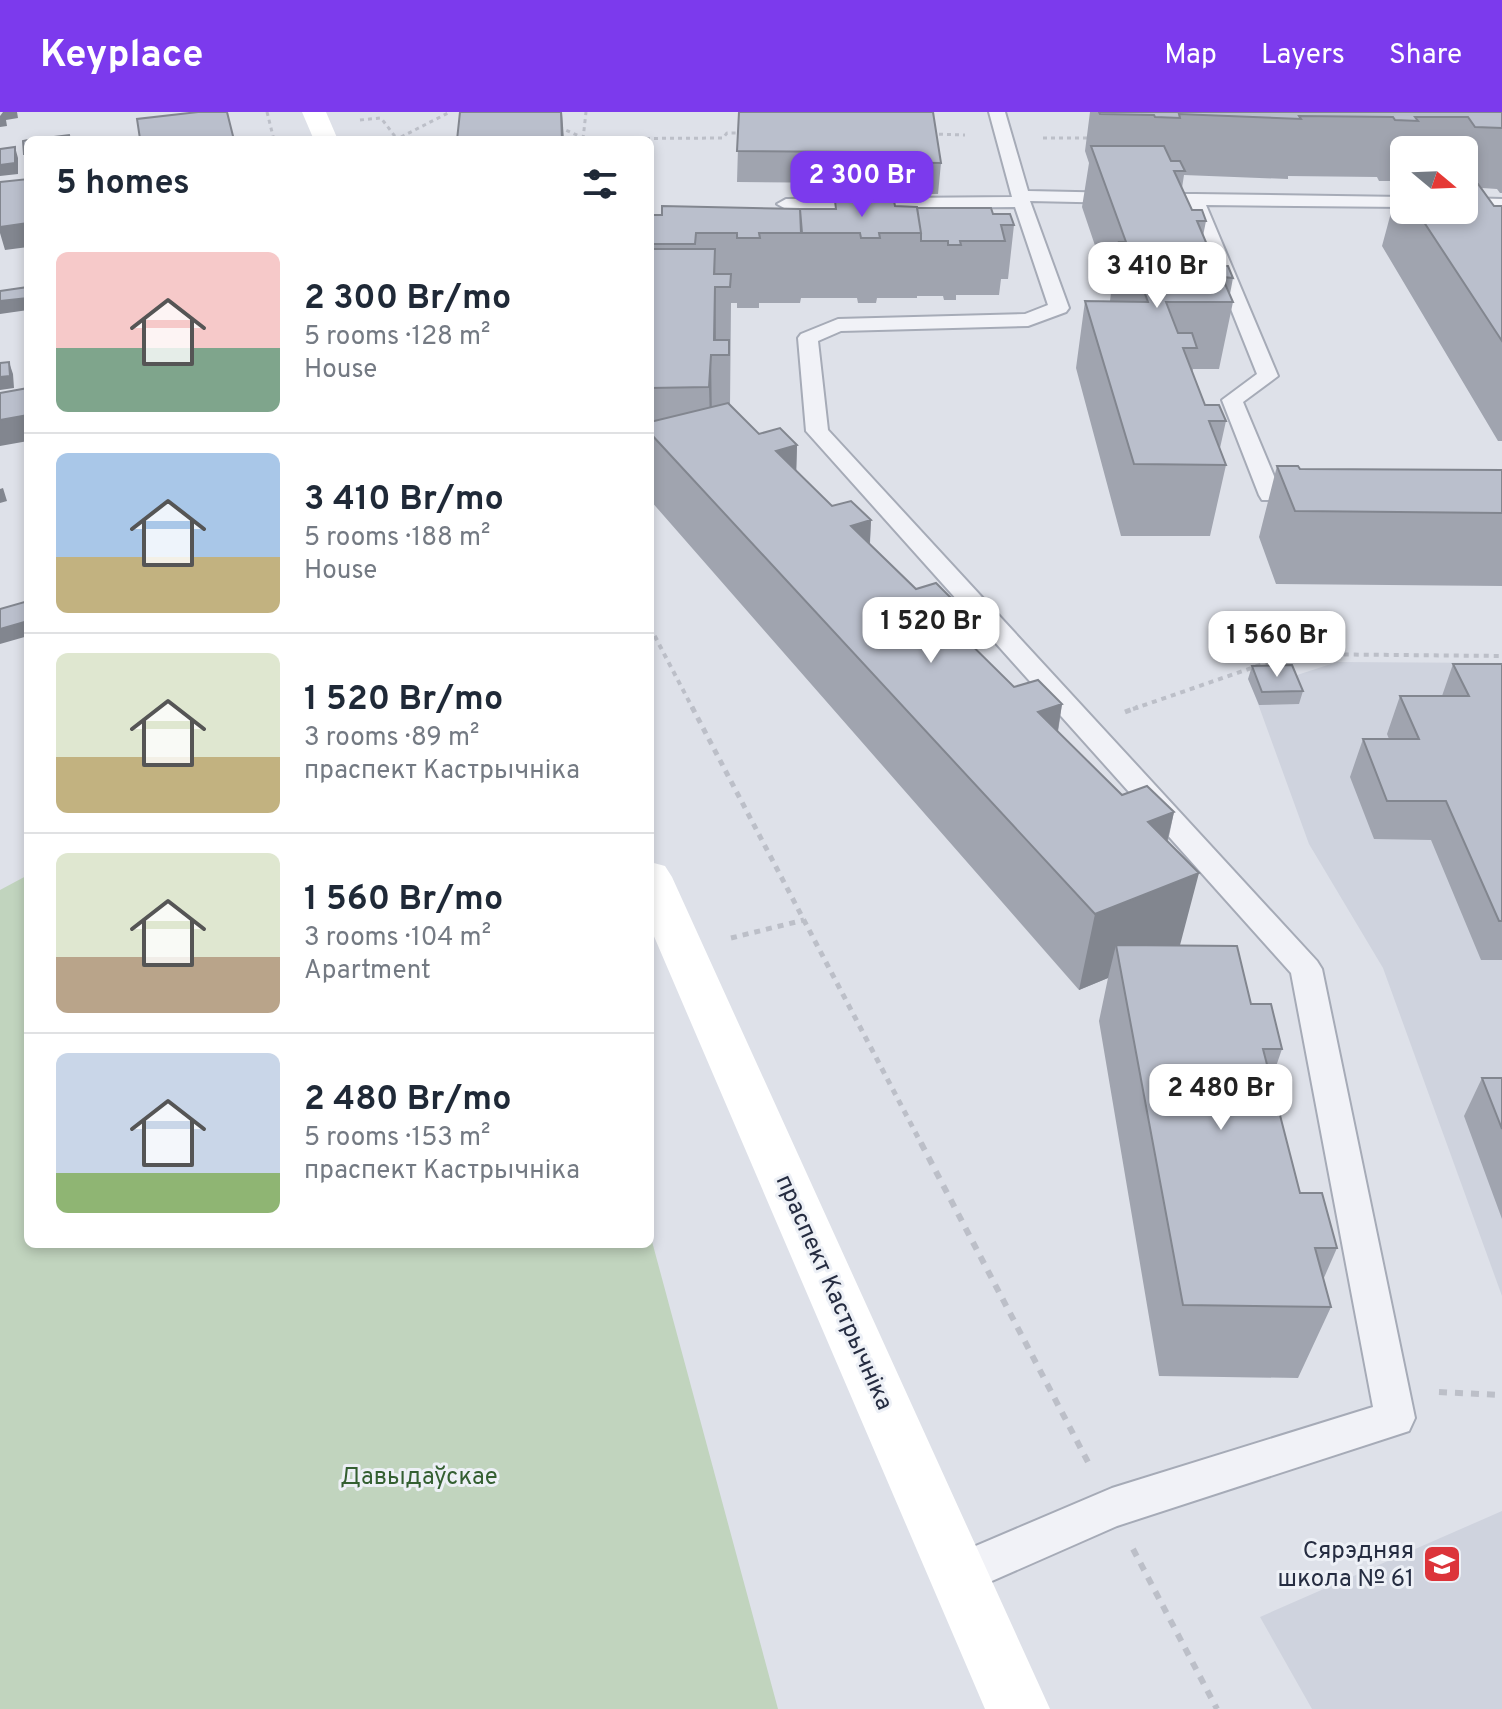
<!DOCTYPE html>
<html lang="en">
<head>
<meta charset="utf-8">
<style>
	body { margin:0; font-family:Overpass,sans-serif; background:#f6f6f7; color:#1f2937; height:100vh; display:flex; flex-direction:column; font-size:30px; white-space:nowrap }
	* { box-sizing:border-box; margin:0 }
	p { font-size:26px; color:#747a83 }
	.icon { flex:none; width:44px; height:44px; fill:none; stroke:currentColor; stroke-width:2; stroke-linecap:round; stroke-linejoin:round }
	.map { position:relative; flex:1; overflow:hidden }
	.panel { position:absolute; left:24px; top:24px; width:630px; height:1112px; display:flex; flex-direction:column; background:#fff; border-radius:12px; box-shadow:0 4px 12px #0003 }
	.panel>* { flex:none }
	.needle { width:52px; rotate:109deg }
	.tools { position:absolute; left:1390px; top:24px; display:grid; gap:16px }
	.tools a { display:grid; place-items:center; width:88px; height:88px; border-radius:12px; background:#fff; box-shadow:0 4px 12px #0003; font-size:40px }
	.price { position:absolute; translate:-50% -68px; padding:0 18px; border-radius:16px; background:#fff; color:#222; font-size:26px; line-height:52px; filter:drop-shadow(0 2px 4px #0008) }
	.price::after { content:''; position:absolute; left:50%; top:48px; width:24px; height:18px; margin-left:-12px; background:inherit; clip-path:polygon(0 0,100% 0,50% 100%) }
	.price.selected { background:#7c3aed; color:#fff }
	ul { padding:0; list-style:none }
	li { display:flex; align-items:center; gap:24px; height:200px; padding:0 32px }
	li+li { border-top:2px solid #e0e1e3 }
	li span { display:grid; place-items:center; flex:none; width:224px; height:160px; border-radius:12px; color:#555 }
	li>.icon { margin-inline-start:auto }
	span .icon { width:96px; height:96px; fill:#fffc; stroke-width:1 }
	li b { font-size:34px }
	h2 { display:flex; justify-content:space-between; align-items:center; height:96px; padding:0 32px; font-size:34px }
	header { display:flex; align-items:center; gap:48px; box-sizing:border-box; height:112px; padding:0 40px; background:#7c3aed; color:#fff }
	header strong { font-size:38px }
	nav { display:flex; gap:44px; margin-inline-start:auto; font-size:28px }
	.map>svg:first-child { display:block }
	.built { fill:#cfd3de }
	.green { fill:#c1d4be }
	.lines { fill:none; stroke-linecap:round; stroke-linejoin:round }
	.service-casing { stroke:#a6abb7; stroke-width:4 }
	.path-far3 { stroke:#bcbfc8; stroke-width:3; stroke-dasharray:4 4; stroke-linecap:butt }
	.path-far2 { stroke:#bcbfc8; stroke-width:4; stroke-dasharray:5 5; stroke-linecap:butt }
	.path-far1 { stroke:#bcbfc8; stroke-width:5; stroke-dasharray:6 6; stroke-linecap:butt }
	.path { stroke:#bcbfc8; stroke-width:6; stroke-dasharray:8 8; stroke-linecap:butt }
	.service { fill:#f1f2f7; fill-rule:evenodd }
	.secondary { fill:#fff; fill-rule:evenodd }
	.wall { fill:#a0a4af }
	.shaded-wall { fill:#82868f }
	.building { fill:#babfcc; stroke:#82868f; stroke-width:2 }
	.labels { text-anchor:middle; stroke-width:6; stroke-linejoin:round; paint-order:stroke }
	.near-street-label { font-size:24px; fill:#252c41; stroke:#edf0f6 }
	.near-park-label { font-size:24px; fill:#345f31; stroke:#edf0f6 }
	.near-poi-label { font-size:24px; fill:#252c41; stroke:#edf0f6; text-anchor:end }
</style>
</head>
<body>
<header>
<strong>Keyplace</strong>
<nav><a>Map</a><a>Layers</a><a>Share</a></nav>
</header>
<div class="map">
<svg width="1502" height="1597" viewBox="0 0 1502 1597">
	<rect width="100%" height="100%" fill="#dee1e9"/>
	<!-- built -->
	<path class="built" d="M1337,550l165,1v633l-119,-328 -74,-124 -60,-165 39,-1z
		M1502,1399v198h-190l-52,-92z"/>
	<!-- green -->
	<path class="green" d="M28,763v369h622v-10l128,475h-778v-819z"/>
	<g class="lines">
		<defs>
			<path id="service" d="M989,0h16l23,79 95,2 9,5 -9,5 -93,-2 39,107 -3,4 -38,14 -187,5 -23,10 10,89 489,531 5,8 93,449 -6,13 -292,95 -157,69 -15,-6 -6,-15 6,-15 167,-71 261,-81 -82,-434 -485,-542 -8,-93 3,-4 37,-15 187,-5 23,-9 -33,-98 -229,2 -9,-5 9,-5 226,-2z
				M1195,82l209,3v10l-198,-2 72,171 -35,26 36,86 39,2 3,5 -3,5h-56l-3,-5 -37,-95 35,-26 -68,-170 -16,-1 -3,-4 9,-5z
				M1464,86l38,1v10l-38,-1z"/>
		</defs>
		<!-- service casing -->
		<use href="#service" class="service-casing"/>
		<!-- path-far3 -->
		<path class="path-far3" d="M267,0l7,28
			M360,8l21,-2 16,21h67
			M559,15l20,9
			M931,22l34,1
			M401,25l49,-25
			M1043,26h50
			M558,27l165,-1 4,-5h14
			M583,27l3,-27"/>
		<!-- path-far2 -->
		<path class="path-far2" d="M650,515l43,82
			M1133,597l159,-55 210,2"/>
		<!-- path-far1 -->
		<path class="path-far1" d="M692,595l230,438
			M1125,600l13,-5
			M731,826l73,-18"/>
		<!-- path -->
		<path class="path" d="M921,1031l169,323
			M1439,1280l63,3
			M1133,1437l84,160"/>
		<!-- service -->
		<use href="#service" class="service"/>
		<!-- secondary -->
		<path class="secondary" d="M302,0h24l12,28h-24z
			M650,750l15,4 7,11 378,832h-65l-335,-782z"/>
	</g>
	<!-- wall -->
	<path class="wall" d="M739,0l202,51 -3,31h-83l-1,-11 -117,-1z
		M1090,0h412v81h-2l-3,-4 -15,-1 12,18h8v235h-4l-116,-195 17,-63h5v27h60v-60h-60v27l-2,4h-23l-2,-4 -89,-1v3l-104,-4 -2,13 10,22 14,11 -3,15 13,30 17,12 -3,16 3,8 -14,67h-26l-1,3 13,33 21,16 -6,27 6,17 -16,71h-89l-45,-168 9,-67h25l1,-8 -29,-86 7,-44 -4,-12z
		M835,89l158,13 21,11 -6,54h-7l-2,16h-43v5h-12l-1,-4h-26v2h-40l-1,5h-18l-1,-5h-56l-1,5h-41v5h-22v-5h-6l-1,102 29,29 38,11 -1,26 36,35 39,14 -1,24 46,45 41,15 -2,25 59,58 48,17 -4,28 64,63 52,17 -6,29 12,104 71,59 31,45 -11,32 29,112 37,55 -14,32 8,27 -33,71 -139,-2 -60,-355 9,-43 -29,12 -429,-490v-285l185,-6z
		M1277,354l23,3 202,1v116l-226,-2 -17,-47z
		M1453,552h49v296h-21l-50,-120 -57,-1 -24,-62 13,-38h26l-2,-5 13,-38h42z
		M1252,554l51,25 -4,13 -40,1 -11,-26z
		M1482,966h20v141l-38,-103z"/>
	<!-- shaded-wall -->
	<path class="shaded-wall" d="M3,0h14l1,6 -12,2 1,6 -7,1v-11z
		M561,0h1l2,28h-2z
		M162,25l1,3 -23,-1z
		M15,35l3,11v16l-18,2v-11z
		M24,42h4v11h-1z
		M28,111v24l-23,3 -5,-17v-6z
		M715,137l1,106h-2z
		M28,186v12l-28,4v-13z
		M711,243l1,68 -1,34 -2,-70z
		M9,250l4,12 1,14 -14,2v-13z
		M28,303v26l-28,5v-26z
		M797,333l-2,71 -19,-65z
		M3,376l4,13 -7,2v-14z
		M871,408l-4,73 -16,-67z
		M957,492l-7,74 -14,-68z
		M28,509v15l-28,8v-15z
		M1062,592l-12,75 -12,-67z
		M1174,700l-18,76 -8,-66z
		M1199,761l-20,76 -63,-4 -8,33 -29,12 16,-76z"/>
	<!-- building -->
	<path class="building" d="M198,0h29l7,28h-71l-1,-3 -22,2 -3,-20z
		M460,0h101l1,28h-105z
		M739,0h194l8,51 -84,-1 -1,-10 -119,-1z
		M1099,0h403v16l-27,-1 -7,-10h-53l3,4 -23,-1 -2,-3 -94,-1 2,3 -122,-5 1,4 -25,-1 -1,-2 -54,-1z
		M69,23l1,5h-40z
		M28,28v14h-4l-1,-13z
		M1091,34h73l7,15h9l5,10h-11l18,39h10l4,11h-9l19,45h12l5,12 -11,-1 11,25h-67l12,31h14l5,15h-14l22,57h14l7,16h-17l17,44 -92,-1 -49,-163 63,1 -12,-32h-8l-9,-28h7z
		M15,35v16l-15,2v-16z
		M28,67v44l-28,4v-45z
		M1464,72h14l16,22h8v135l-86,-131h48z
		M835,89h59l1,5 22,1 4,26h-42l1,5h-19l-1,-5h-59l-1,-24h36z
		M662,94l138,3 2,24h-43l1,5h-23v-5h-41l-1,11h-45v-29h12z
		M917,96h74l2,6h17l4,11h-13l4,16h-45l1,4h-13v-4h-27v-8z
		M650,137h65l-1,25h17l-1,13h-15l-1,53h15v15h-18l-2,32 -59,1z
		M28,175v11l-28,3v-10z
		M9,250l1,14 -10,1v-14z
		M28,276v27l-28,5v-27z
		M728,291l31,31 21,-6 17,17 -21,6 56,55 19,-5 20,19 -20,6 65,63 20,-6 21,21 -21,6 78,77 24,-7 24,24 -24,8 84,83 25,-9 27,26 -26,10 51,51 -104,41 -445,-481v-11z
		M1277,354h21l2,3 202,1v43l-207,-2z
		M28,489v20l-28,8v-20z
		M1453,552h49v257h-3l-53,-120h-59l-24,-62h56l-19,-43h69z
		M1292,553l11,26 -41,1 -10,-26z
		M1116,833l121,1 14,58h20l11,45h-19l37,144h22l15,55h-22l16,59 -148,-2z
		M1482,966h20v51z"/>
	<!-- icons -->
	<defs>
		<symbol id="school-square" viewBox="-11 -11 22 22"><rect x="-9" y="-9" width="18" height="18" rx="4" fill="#dc343a" stroke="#edf0f6"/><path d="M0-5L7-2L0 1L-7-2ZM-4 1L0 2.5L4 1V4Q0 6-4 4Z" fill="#fff"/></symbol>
	</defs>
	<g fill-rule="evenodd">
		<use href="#school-square" x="1420" y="1430" width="44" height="44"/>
	</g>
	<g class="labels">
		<!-- near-street labels -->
		<g class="near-street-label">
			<text transform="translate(835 1180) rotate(66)" y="8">праспект Кастрычніка</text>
		</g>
		<!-- near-park labels -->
		<g class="near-park-label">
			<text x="419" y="1372">Давыдаўскае</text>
		</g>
		<!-- near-poi labels -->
		<g class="near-poi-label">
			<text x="1414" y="1446">Сярэдняя<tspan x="1414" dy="28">школа № 61</tspan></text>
		</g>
	</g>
</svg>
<div class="tools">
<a><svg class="needle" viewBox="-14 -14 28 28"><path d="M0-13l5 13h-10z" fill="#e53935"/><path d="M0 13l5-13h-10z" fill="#747a83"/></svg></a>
</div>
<b class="price selected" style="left:862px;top:107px">2 300 Br</b>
<b class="price" style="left:1157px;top:198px">3 410 Br</b>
<b class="price" style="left:931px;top:553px">1 520 Br</b>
<b class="price" style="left:1277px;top:567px">1 560 Br</b>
<b class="price" style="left:1221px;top:1020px">2 480 Br</b>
<section class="panel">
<h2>5 homes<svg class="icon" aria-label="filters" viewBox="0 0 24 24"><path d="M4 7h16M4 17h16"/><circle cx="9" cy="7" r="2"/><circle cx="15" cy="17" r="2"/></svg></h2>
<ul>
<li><span style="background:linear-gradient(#f6c9c9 60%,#7fa58c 0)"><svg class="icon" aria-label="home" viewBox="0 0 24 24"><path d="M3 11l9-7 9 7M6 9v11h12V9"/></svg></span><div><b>2 300 Br/mo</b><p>5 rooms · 128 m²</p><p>House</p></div></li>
<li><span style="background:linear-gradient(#a9c7e8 65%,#c2b280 0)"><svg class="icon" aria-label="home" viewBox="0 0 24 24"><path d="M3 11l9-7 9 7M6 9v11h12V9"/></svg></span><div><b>3 410 Br/mo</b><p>5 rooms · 188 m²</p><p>House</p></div></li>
<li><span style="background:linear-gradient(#dfe7d0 65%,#c2b280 0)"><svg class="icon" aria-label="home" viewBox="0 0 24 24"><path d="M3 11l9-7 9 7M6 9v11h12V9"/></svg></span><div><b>1 520 Br/mo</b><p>3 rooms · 89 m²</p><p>праспект Кастрычніка</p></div></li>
<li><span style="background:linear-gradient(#dfe7d0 65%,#b9a48a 0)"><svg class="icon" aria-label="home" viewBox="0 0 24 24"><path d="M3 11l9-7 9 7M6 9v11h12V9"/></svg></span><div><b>1 560 Br/mo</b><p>3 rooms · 104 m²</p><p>Apartment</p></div></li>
<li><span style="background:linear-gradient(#c9d6e8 75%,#8fb573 0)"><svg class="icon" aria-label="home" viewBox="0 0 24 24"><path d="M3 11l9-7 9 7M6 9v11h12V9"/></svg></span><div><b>2 480 Br/mo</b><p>5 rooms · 153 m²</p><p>праспект Кастрычніка</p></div></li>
</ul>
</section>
</div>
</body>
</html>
